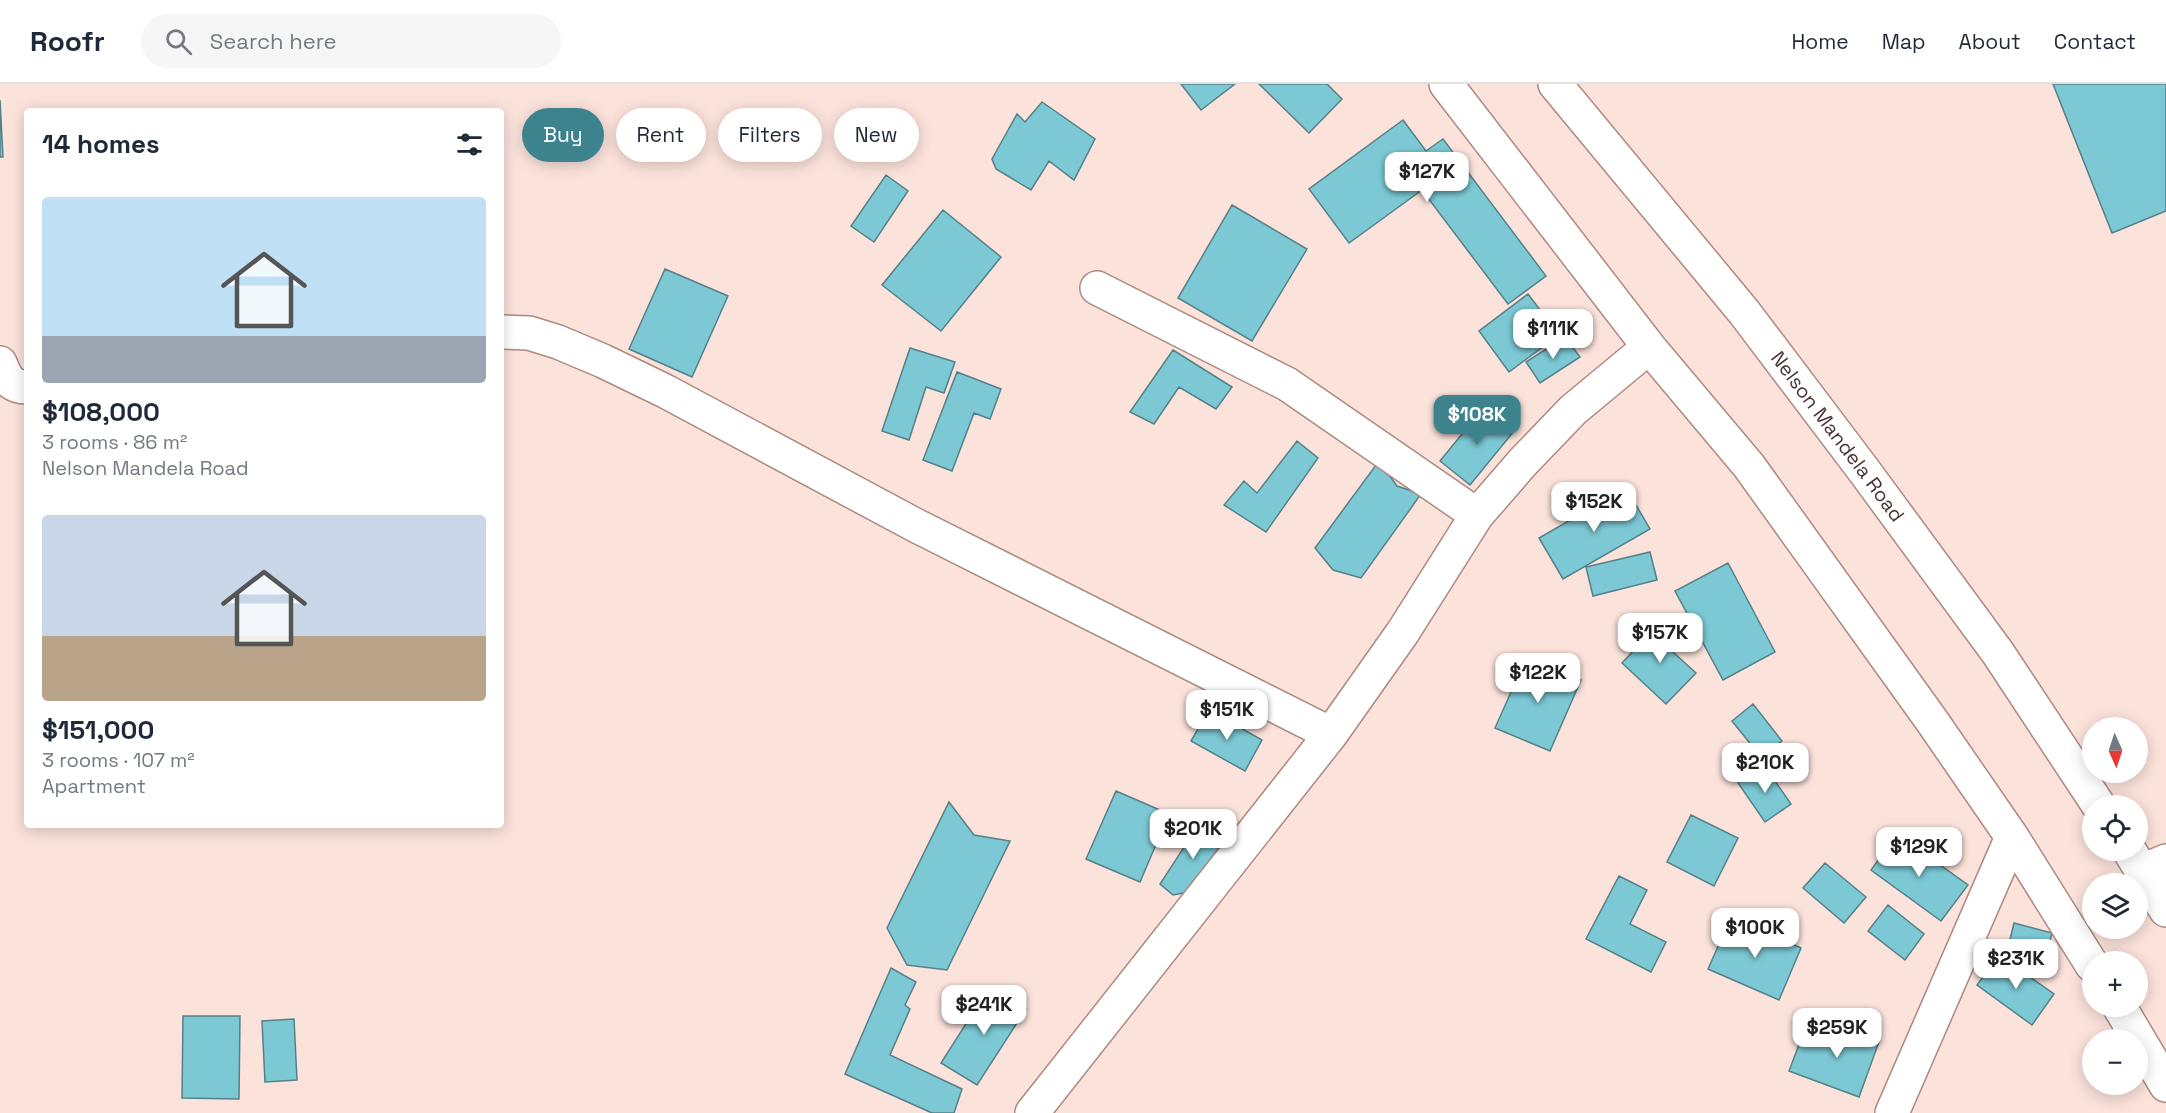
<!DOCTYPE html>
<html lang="en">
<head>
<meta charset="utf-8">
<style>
	body { margin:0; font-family:"Space Grotesk",sans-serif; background:#f6f6f7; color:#1f2937; height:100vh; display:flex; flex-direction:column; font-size:22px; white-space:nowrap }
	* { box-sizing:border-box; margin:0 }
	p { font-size:20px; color:#747a83 }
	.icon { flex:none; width:33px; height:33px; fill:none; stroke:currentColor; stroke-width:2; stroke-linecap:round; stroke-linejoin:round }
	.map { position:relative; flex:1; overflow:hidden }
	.sheet { position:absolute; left:24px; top:24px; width:480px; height:720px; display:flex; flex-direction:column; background:#fff; border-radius:6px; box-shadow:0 3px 15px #0003 }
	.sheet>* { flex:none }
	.guide { position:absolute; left:522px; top:24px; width:570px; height:54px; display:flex; gap:12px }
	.needle { width:39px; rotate:177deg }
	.buttons { position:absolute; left:2082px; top:633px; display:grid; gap:12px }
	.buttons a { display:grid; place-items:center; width:66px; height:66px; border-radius:50%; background:#fff; box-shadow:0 3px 15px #0003; font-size:30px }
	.price { position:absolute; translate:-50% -51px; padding:0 14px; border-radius:12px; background:#fff; color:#222; font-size:20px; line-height:39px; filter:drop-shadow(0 2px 3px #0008) }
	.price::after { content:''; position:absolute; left:50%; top:36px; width:18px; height:14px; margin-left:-9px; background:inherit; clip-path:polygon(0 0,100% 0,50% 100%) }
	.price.selected { background:#3c838d; color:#fff }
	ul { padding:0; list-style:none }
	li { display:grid; align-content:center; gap:12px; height:318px; padding:0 18px }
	li span { display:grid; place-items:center; height:186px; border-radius:6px; color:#555 }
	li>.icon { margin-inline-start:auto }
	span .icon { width:108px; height:108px; fill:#fffc; stroke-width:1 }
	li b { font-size:26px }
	h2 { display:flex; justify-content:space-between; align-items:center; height:72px; padding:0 18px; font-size:26px }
	.chip { padding:0 21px; border-radius:27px; background:#fff; box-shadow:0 3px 15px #0003; font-size:21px; line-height:54px }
	.chip.selected { background:#3c838d; color:#fff }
	header { display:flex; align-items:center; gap:36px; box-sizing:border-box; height:84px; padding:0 30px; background:#fff; border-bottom:2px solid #e0e1e3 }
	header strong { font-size:28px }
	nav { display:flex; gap:33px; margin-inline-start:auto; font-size:21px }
	.search { width:420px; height:54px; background:#f6f6f7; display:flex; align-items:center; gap:15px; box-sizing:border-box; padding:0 21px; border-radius:33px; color:#747a83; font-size:22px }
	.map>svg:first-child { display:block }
	.building { fill:#7cc9d5; stroke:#558087; stroke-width:1.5 }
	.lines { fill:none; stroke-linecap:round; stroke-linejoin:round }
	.street-casing { stroke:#ae897f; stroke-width:36 }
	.secondary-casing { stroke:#ae897f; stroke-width:36 }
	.street { stroke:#fff; stroke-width:33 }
	.secondary { stroke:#fff; stroke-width:33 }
	.labels { text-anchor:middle; stroke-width:6; stroke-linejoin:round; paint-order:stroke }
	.street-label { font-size:20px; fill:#463631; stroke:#fcf3f1 }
</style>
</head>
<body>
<header>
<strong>Roofr</strong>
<div class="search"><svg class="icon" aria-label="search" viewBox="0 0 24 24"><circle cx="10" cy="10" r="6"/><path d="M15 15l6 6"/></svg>Search here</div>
<nav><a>Home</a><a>Map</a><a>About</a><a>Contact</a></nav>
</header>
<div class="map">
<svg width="2166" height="1029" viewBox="0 0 2166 1029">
	<rect width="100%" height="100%" fill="#fbe2db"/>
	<!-- building -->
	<path class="building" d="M1181,0h54l-34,26z
		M1259,0h68l15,15 -33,34z
		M2053,0h113v127l-54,22z
		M0,16l3,57h-3z
		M1042,18l53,37 -21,41 -25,-19 -18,29 -35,-21 -4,-10 25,-45 8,8z
		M1403,36l23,31 17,-12 103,137 -38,28 -86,-114 -73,53 -40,-54z
		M886,91l22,16 -34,51 -23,-16z
		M1232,121l75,44 -55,92 -74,-43z
		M943,126l58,47 -60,74 -59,-46z
		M665,185l63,27 -36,81 -63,-28z
		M1528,210l31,41 -50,37 -30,-41z
		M1565,253l15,20 -40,26 -14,-21z
		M910,264l45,14 -11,31 -18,-6 -17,53 -27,-9z
		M1173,266l59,37 -16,22 -37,-22 -25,37 -24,-12z
		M957,288l44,17 -11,30 -16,-6 -22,58 -29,-11z
		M1485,322l29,25 -44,54 -30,-24z
		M1297,357l21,17 -52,74 -42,-27 20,-24 13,12z
		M1379,377l18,25 24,8 -60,84 -28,-8 -18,-22z
		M1626,404l24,41 -87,50 -24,-41z
		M1650,468l7,28 -64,16 -7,-29z
		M1728,479l47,89 -52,28 -48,-89z
		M1661,538l22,20 -10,10 23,21 -30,31 -44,-41z
		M1527,572l54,24 -31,71 -55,-23z
		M1753,620l29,37 -21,16 -29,-36z
		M1209,626l53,30 -17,31 -54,-30z
		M1764,681l27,39 -26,18 -27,-39z
		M1116,707l53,23 -29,68 -54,-23z
		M949,718l25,33 36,6 -63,129 -40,-5 -20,-37z
		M1691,731l47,23 -24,48 -47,-24z
		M1203,734l9,12 14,7 -37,55 -16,3 -13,-11z
		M1897,750l71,51 -27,36 -70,-51z
		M1825,779l41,34 -22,26 -41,-35z
		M1619,792l28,14 -17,34 36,18 -15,30 -65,-33z
		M1888,821l36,29 -19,26 -37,-29z
		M1731,833l70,31 -22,52 -71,-31z
		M2014,839l38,10 -8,32 -38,-9z
		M1999,871l55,39 -22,31 -55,-40z
		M891,884l25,14 -11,23 5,4 -20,46 72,34 -8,24h-22l-87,-39z
		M990,902l36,23 -49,76 -36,-22z
		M183,932h57l-1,83 -57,-1z
		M294,935l3,61 -32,2 -3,-61z
		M1834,939l46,16 -21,58 -70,-26 14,-37 24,9z"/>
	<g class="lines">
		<defs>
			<path id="street" d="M1446,0l203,263 100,119 183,255 80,116 80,128
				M1097,204l190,96 190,131
				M501,248l28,1 29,9 45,19 62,30 250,134 416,209
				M0,279c6,15 10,24 27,24
				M2142,787l24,-10
				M2119,922l47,79
				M1032,1029l299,-379 72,-102 74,-117 46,-53 50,-52 76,-63
				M1892,1029l120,-276"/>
			<g id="secondary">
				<path id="s1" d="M1555,0l189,228 121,160 133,181 101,153"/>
				<path d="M2129,766l37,60"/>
			</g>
		</defs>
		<!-- street casing -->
		<use href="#street" class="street-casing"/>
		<!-- secondary casing -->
		<use href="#secondary" class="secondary-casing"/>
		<!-- street -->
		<use href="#street" class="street"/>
		<!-- secondary -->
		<use href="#secondary" class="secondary"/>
	</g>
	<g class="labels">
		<!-- street labels -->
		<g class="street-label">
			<text dy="7" stroke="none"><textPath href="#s1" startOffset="452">Nelson Mandela Road</textPath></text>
		</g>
	</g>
</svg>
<div class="buttons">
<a><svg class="needle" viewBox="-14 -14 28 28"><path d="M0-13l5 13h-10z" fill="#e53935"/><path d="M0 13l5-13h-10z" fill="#747a83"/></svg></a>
<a><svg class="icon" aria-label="locate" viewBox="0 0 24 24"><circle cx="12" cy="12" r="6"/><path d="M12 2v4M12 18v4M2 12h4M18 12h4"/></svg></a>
<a><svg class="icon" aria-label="layers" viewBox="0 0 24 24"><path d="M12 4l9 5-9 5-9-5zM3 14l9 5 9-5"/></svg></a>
<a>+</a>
<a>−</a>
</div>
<b class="price" style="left:1427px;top:119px">$127K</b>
<b class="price" style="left:1553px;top:276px">$111K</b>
<b class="price selected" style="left:1477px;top:362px">$108K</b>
<b class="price" style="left:1594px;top:449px">$152K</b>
<b class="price" style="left:1660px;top:580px">$157K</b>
<b class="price" style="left:1538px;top:620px">$122K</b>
<b class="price" style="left:1227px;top:657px">$151K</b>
<b class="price" style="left:1765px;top:710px">$210K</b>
<b class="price" style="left:1193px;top:776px">$201K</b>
<b class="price" style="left:1919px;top:794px">$129K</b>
<b class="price" style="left:1755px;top:875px">$100K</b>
<b class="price" style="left:2016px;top:906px">$231K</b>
<b class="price" style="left:984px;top:952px">$241K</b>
<b class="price" style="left:1837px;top:975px">$259K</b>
<div class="guide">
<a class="chip selected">Buy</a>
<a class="chip">Rent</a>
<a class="chip">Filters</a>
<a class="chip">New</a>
</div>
<section class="sheet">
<h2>14 homes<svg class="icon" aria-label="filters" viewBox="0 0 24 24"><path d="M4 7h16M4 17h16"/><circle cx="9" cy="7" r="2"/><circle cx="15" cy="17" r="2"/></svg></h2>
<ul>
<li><span style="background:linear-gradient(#bfe0f5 75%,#9aa5b1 0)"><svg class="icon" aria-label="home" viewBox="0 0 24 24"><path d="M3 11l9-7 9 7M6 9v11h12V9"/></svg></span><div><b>$108,000</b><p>3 rooms · 86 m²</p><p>Nelson Mandela Road</p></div></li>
<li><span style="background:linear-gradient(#c9d6e8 65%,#b9a48a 0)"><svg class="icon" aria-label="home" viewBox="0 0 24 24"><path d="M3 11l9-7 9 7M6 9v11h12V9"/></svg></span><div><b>$151,000</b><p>3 rooms · 107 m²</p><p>Apartment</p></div></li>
</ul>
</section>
</div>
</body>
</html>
